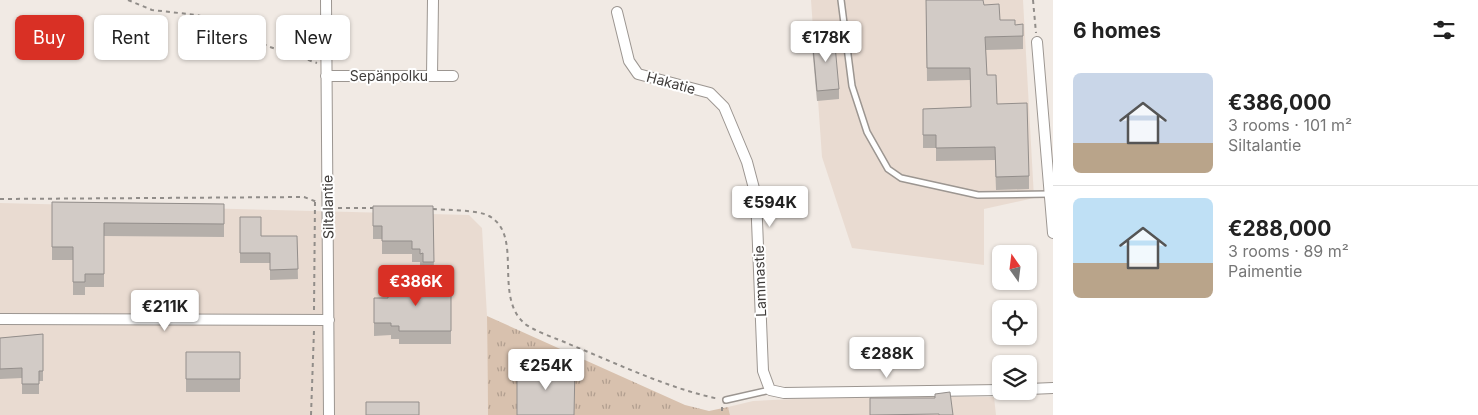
<!DOCTYPE html>
<html lang="en">
<head>
<meta charset="utf-8">
<style>
	body { margin:0; font-family:Inter,sans-serif; background:#f2f2f2; color:#222; height:100vh; display:flex; flex-direction:column; font-size:19px; white-space:nowrap }
	* { box-sizing:border-box; margin:0 }
	p { font-size:16px; color:#767676 }
	.icon { flex:none; width:28px; height:28px; fill:none; stroke:currentColor; stroke-width:2; stroke-linecap:round; stroke-linejoin:round }
	.map { position:relative; flex:1; overflow:hidden }
	.panel { display:flex; flex-direction:column; background:#fff; width:425px }
	.panel>* { flex:none }
	.top-card { position:absolute; left:15px; top:15px; width:475px; height:45px; display:flex; gap:10px }
	.needle { width:32px; rotate:346deg }
	.buttons { position:absolute; left:992px; top:245px; display:grid; gap:10px }
	.buttons a { display:grid; place-items:center; width:45px; height:45px; border-radius:8px; background:#fff; box-shadow:0 1px 4px #0004; font-size:25px }
	.price { position:absolute; translate:-50% -42px; padding:0 11px; border-radius:5px; background:#fff; color:#222; font-size:16px; line-height:32px; filter:drop-shadow(0 1px 2px #0008) }
	.price::after { content:''; position:absolute; left:50%; top:30px; width:15px; height:11px; margin-left:-8px; background:inherit; clip-path:polygon(0 0,100% 0,50% 100%) }
	.price.active { background:#d93025; color:#fff }
	ul { padding:0; list-style:none }
	li { display:flex; align-items:center; gap:15px; height:125px; padding:0 20px }
	li+li { border-top:1px solid #e0e0e0 }
	li span { display:grid; place-items:center; flex:none; width:140px; height:100px; border-radius:8px; color:#555 }
	li>.icon { margin-inline-start:auto }
	span .icon { width:60px; height:60px; fill:#fffc; stroke-width:1 }
	li b { font-size:21px }
	h2 { display:flex; justify-content:space-between; align-items:center; height:60px; padding:0 20px; font-size:21px }
	.tag { padding:0 18px; border-radius:8px; background:#fff; box-shadow:0 1px 4px #0004; font-size:18px; line-height:45px }
	.tag.active { background:#d93025; color:#fff }
	main { display:flex; flex:1; min-height:0 }
	.map>svg:first-child { display:block }
	.built { fill:#e9dbd1 }
	.park { fill:url(#park-tufts) }
	.lines { fill:none; stroke-linecap:round; stroke-linejoin:round }
	.service-casing { stroke:#9c9691; stroke-width:8 }
	.minor-casing { stroke:#9c9691; stroke-width:12 }
	.path { stroke:#918d89; stroke-width:2; stroke-dasharray:4 4; stroke-linecap:butt }
	.service { stroke:#fff; stroke-width:5 }
	.minor { stroke:#fff; stroke-width:10 }
	.wall { fill:#b5afaa }
	.building { fill:#d2cbc6; stroke:#938e8b }
	.labels { text-anchor:middle; stroke-width:4; stroke-linejoin:round; paint-order:stroke }
	.street-label { font-size:14px; fill:#3f3c3a; stroke:#fff }
</style>
</head>
<body>
<main>
<div class="map">
<svg width="1053" height="415" viewBox="0 0 1053 415">
	<defs>
		<pattern id="park-tufts" width="24" height="20" patternUnits="userSpaceOnUse" patternTransform="scale(1.25)"><rect width="24" height="20" fill="#d8c1ae"/><path d="M3 7l-1-3M5 7V3M7 7l1-3M15 17l-1-3M17 17v-4M19 17l1-3" fill="none" stroke="#b19e8f"/></pattern>
	</defs>
	<rect width="100%" height="100%" fill="#f1eae4"/>
	<!-- built -->
	<path class="built" d="M811,0h212l11,198 -50,11v56l-132,-17 -30,-91z
		M0,203l469,12 13,13 5,88 1,99h-488z
		M835,397h159l2,18h-266l-2,-8 25,-6z"/>
	<!-- park -->
	<path class="park" d="M487,316l198,89 24,6 19,-4 2,8h-242z"/>
	<g class="lines">
		<defs>
			<path id="service" d="M841,0l11,86 15,46 21,37 13,9 77,17 71,-1
				M726,400l44,-10"/>
			<path id="minor" d="M326,0l3,415
				M617,12l12,49 9,13 72,19 14,14 23,55 9,34 7,175 7,19 14,3 217,-3
				M1037,42l16,191
				M326,76h127
				M432,76l1,-76
				M0,319l329,1
				M1029,389l24,-1"/>
		</defs>
		<!-- service casing -->
		<use href="#service" class="service-casing"/>
		<!-- minor casing -->
		<use href="#minor" class="minor-casing"/>
		<!-- path -->
		<path class="path" d="M128,0l24,10 45,5 42,12 28,19 50,17
			M1033,0l3,33
			M0,199l304,-2 13,5
			M338,208h38
			M433,209c13,1 46,1 56,7 35,19 4,79 35,107 9,8 34,16 45,21 49,20 98,44 150,55
			M314,310l1,-109
			M722,407v8
			M311,415l3,-85"/>
		<!-- service -->
		<use href="#service" class="service"/>
		<!-- minor -->
		<use href="#minor" class="minor"/>
	</g>
	<!-- wall -->
	<path class="wall" d="M926,0l58,5 16,15 15,5 8,-1v25l-37,1 1,25 10,29 32,72v13l-33,1 -1,-30 -59,1v-13h-13v-39l48,-2 -1,-27 -43,1z
		M812,36l27,53v10l-22,2 -5,-55z
		M52,202l172,2v33l-120,-1v51h-19v8h-12v-35h-21z
		M373,206h60l1,69h-11v-9h-3v-4h-8v-8h-30v-15h-9z
		M240,217l21,19h36l1,43 -28,1v-17h-30z
		M426,285h25v59h-52v-5h-8v-4l-17,1v-38h14z
		M43,334v47h-4v13h-17v-16l-22,1v-41z
		M186,352h54v40h-54z"/>
	<!-- building -->
	<path class="building" d="M926,0h57l1,5 15,-1 1,16h15v5l8,-1v12l-38,1 2,38h9l1,29 30,-1 2,73 -33,1 -1,-30 -59,1v-13h-13v-26l48,-2 -1,-39h-43z
		M834,34l5,55 -22,2 -5,-55z
		M52,202l172,2v20l-120,-1v51h-19v8h-12v-35h-21z
		M373,206h60l1,56h-11v-9l-3,1v-5h-8v-8h-30v-15h-9z
		M240,217h21v19h36l1,33 -28,1v-17h-30z
		M407,281h19v4h25v46h-52v-5h-8v-3h-17v-25h14v-12h19z
		M43,334v37h-4v13h-17v-16l-22,1v-31z
		M186,352h54v27h-54z
		M517,367h58l-1,48h-57z
		M950,392l3,23h-14v-1l-69,1v-17h65v-4z
		M366,402h53v13h-53z"/>
	<g class="labels">
		<!-- street labels -->
		<g class="street-label">
			<text x="389" y="81">Sepänpolku</text>
			<text transform="translate(671 83) rotate(15)" y="5">Hakatie</text>
			<text transform="translate(328 207) rotate(-91)" y="5">Siltalantie</text>
			<text transform="translate(760 281) rotate(-92)" y="5">Lammastie</text>
		</g>
	</g>
</svg>
<div class="buttons">
<a><svg class="needle" viewBox="-14 -14 28 28"><path d="M0-13l5 13h-10z" fill="#e53935"/><path d="M0 13l5-13h-10z" fill="#767676"/></svg></a>
<a><svg class="icon" aria-label="locate" viewBox="0 0 24 24"><circle cx="12" cy="12" r="6"/><path d="M12 2v4M12 18v4M2 12h4M18 12h4"/></svg></a>
<a><svg class="icon" aria-label="layers" viewBox="0 0 24 24"><path d="M12 4l9 5-9 5-9-5zM3 14l9 5 9-5"/></svg></a>
</div>
<b class="price" style="left:826px;top:63px">€178K</b>
<b class="price" style="left:770px;top:228px">€594K</b>
<b class="price active" style="left:416px;top:307px">€386K</b>
<b class="price" style="left:165px;top:332px">€211K</b>
<b class="price" style="left:887px;top:379px">€288K</b>
<b class="price" style="left:546px;top:391px">€254K</b>
<div class="top-card">
<a class="tag active">Buy</a>
<a class="tag">Rent</a>
<a class="tag">Filters</a>
<a class="tag">New</a>
</div>
</div>
<section class="panel">
<h2>6 homes<svg class="icon" aria-label="filters" viewBox="0 0 24 24"><path d="M4 7h16M4 17h16"/><circle cx="9" cy="7" r="2"/><circle cx="15" cy="17" r="2"/></svg></h2>
<ul>
<li><span style="background:linear-gradient(#c9d6e8 70%,#b9a48a 0)"><svg class="icon" aria-label="home" viewBox="0 0 24 24"><path d="M3 11l9-7 9 7M6 9v11h12V9"/></svg></span><div><b>€386,000</b><p>3 rooms · 101 m²</p><p>Siltalantie</p></div></li>
<li><span style="background:linear-gradient(#bfe0f5 65%,#b9a48a 0)"><svg class="icon" aria-label="home" viewBox="0 0 24 24"><path d="M3 11l9-7 9 7M6 9v11h12V9"/></svg></span><div><b>€288,000</b><p>3 rooms · 89 m²</p><p>Paimentie</p></div></li>
</ul>
</section>
</main>
</body>
</html>
